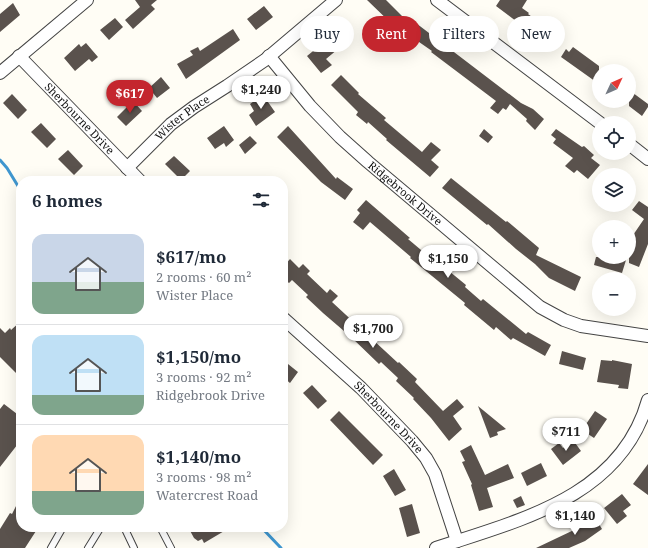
<!DOCTYPE html>
<html lang="en">
<head>
<meta charset="utf-8">
<style>
	body { margin:0; font-family:"Noto Serif",serif; background:#f6f6f7; color:#1f2937; height:100vh; display:flex; flex-direction:column; font-size:15px; white-space:nowrap }
	* { box-sizing:border-box; margin:0 }
	p { font-size:13px; color:#747a83 }
	.icon { flex:none; width:22px; height:22px; fill:none; stroke:currentColor; stroke-width:2; stroke-linecap:round; stroke-linejoin:round }
	.map { position:relative; flex:1; overflow:hidden }
	.panel { position:absolute; left:16px; top:176px; width:272px; height:356px; display:flex; flex-direction:column; background:#fff; border-radius:16px; box-shadow:0 4px 16px #0002 }
	.panel>* { flex:none }
	.hud { position:absolute; left:300px; top:16px; width:288px; height:36px; display:flex; gap:8px }
	.needle { width:26px; rotate:46deg }
	.tools { position:absolute; left:592px; top:64px; display:grid; gap:8px }
	.tools a { display:grid; place-items:center; width:44px; height:44px; border-radius:50%; background:#fff; box-shadow:0 4px 16px #0002; font-size:20px }
	.price { position:absolute; translate:-50% -34px; padding:0 9px; border-radius:14px; background:#fff; color:#222; font-size:13px; line-height:26px; filter:drop-shadow(0 1px 2px #0008) }
	.price::after { content:''; position:absolute; left:50%; top:24px; width:12px; height:9px; margin-left:-6px; background:inherit; clip-path:polygon(0 0,100% 0,50% 100%) }
	.price.on { background:#c4262e; color:#fff }
	ul { padding:0; list-style:none }
	li { display:flex; align-items:center; gap:12px; height:100px; padding:0 16px }
	li+li { border-top:1px solid #e0e1e3 }
	li span { display:grid; place-items:center; flex:none; width:112px; height:80px; border-radius:12px; color:#555 }
	li>.icon { margin-inline-start:auto }
	span .icon { width:48px; height:48px; fill:#fffc; stroke-width:1 }
	li b { font-size:17px }
	h2 { display:flex; justify-content:space-between; align-items:center; height:48px; padding:0 16px; font-size:17px }
	.tag { padding:0 14px; border-radius:18px; background:#fff; box-shadow:0 4px 16px #0002; font-size:14px; line-height:36px }
	.tag.on { background:#c4262e; color:#fff }
	.map>svg:first-child { display:block }
	.lines { fill:none; stroke-linecap:round; stroke-linejoin:round }
	.stream { stroke:#3f96cf; stroke-width:3 }
	.building { fill:#5a524d }
	.lane-casing { stroke:#444; stroke-width:8 }
	.street-casing { stroke:#444; stroke-width:14 }
	.lane { stroke:#fff; stroke-width:6 }
	.street { stroke:#fff; stroke-width:12 }
	.labels { text-anchor:middle; stroke-width:4; stroke-linejoin:round; paint-order:stroke }
	.street-label { font-size:11px; fill:#111; stroke:#fff }
</style>
</head>
<body>
<div class="map">
<svg width="648" height="548" viewBox="0 0 648 548">
	<rect width="100%" height="100%" fill="#fffdf5"/>
	<g class="lines">
		<!-- stream -->
		<path class="stream" d="M0,160l7,8 14,23
			M261,527l20,21"/>
	</g>
	<!-- building -->
	<path class="building" d="M135,0h22l-6,5 4,4 -22,20 -8,-9 15,-13z
		M367,0h19l20,20 2,-3 113,86 12,6 11,10 -9,11 -9,-9 1,-2 -17,-15 -4,6 -3,-2 -5,6 -8,-6 6,-7 -65,-49 1,-1 -36,-25 -1,1z
		M500,0h27l-5,8 7,5 -1,1 29,21 -8,11 -53,-40z
		M13,3l7,12 -20,17v-18z
		M264,6l9,11 -17,13 -9,-11z
		M115,18l8,9 -14,13 -9,-10z
		M233,29l7,11 -54,39 -9,-15 16,-9 -3,-4 8,-4 2,4z
		M332,41l6,8 -12,10 6,6 -11,8 -14,-17 11,-9 3,4z
		M86,43l12,14 -6,5 -3,-3 -14,12 -11,-13 15,-14 2,3z
		M573,47l26,19v18l-38,-27 5,-8 3,3z
		M341,75l18,18 -1,1 28,24 -2,2 38,32 9,-10 10,8 -10,10 8,7 -9,10 -44,-37 1,-1 -19,-17 -1,2 -11,-9 2,-3 -27,-27z
		M161,77l9,11 -13,10 -8,-10z
		M629,90l19,14v3l-6,9 -13,-10z
		M12,94l15,16 -9,9 -15,-16z
		M263,95l12,17 -19,14 -7,-11 5,-4 -4,-7z
		M133,101l9,10 -16,15 -9,-9z
		M41,123l15,16 -9,9 -16,-16z
		M224,126l10,14 -8,7 -2,-4 -9,6 -8,-11z
		M288,126l48,53 1,-2 16,12 -8,11 -24,-18 -44,-45z
		M484,129l9,8 -5,6 -9,-7z
		M556,129l26,18 2,-1 10,9 -3,3 9,7 -12,14 -11,-9 -3,3 -9,-7 8,-8 -20,-15 3,-4 -5,-4z
		M250,136l7,7 -12,11 -6,-9z
		M68,150l15,16 -9,9 -16,-16z
		M174,156l16,15 -9,9 -16,-16z
		M451,178l55,44 1,-1 32,27 -3,7 45,22 -6,14 -26,-13 -14,-14 -19,-15 -28,-25 -1,1 -45,-37z
		M366,200l44,38 -2,1 19,16 2,-3 10,9 -1,1 28,23 -1,2 16,14 2,-2 43,35 2,-2 23,13 -6,11 -32,-18 -2,2 -15,-13 -2,3 -30,-25 1,-2 -55,-45 1,-1 -41,-35 -7,8 -10,-8 7,-9 -3,-3z
		M639,201l9,6v37l-9,23 -10,-4v-22l15,-22 -12,-9z
		M596,257h17l13,3 -4,13 -28,-8z
		M290,259l9,9 4,-4 7,7 -3,3 20,19 3,-4 8,7 -6,6 66,61 1,-1 18,17 -2,3 28,29 14,-12 7,8 -11,9 9,13 -13,12 -18,-23 -18,-19 1,-1 -18,-17 2,-3 -17,-16 -2,2 -28,-27 -28,-24 -17,-16 2,-2 -16,-15 -3,3 -6,-5v-11z
		M21,321v57l-21,-21v-29l5,5 5,-5 1,2z
		M562,351l24,7 -3,12 -24,-6z
		M283,360l15,12 -8,11 -7,-6z
		M601,360l11,1v-1l20,4 -4,25 -10,-1 1,-3 -22,-3z
		M312,385l15,16 -9,8 -15,-16z
		M4,404l17,13v23l-21,27v-58z
		M478,406l28,23 -9,3 1,3 -8,3z
		M339,411l44,44 -10,10 -43,-45z
		M595,411l12,8 -13,19 -12,-8z
		M573,440l8,11 -18,14 -12,-16 8,-6 4,5z
		M471,445l14,30 23,-11 6,14 -27,10 6,19 -14,4 -8,-26 1,-1 -10,-22 3,-1 -5,-10z
		M541,463l6,13 -20,10 -6,-13z
		M648,464v31l-15,-11z
		M394,469l12,21 -11,6 -12,-20z
		M622,494l9,11 -8,6 4,5 -10,8 -13,-16z
		M21,496v31h10l5,4 -11,17h-25v-19l10,-16 2,1z
		M521,496l4,9 -8,3 -4,-8z
		M412,504l8,29 -13,4 -8,-29z
		M594,516l8,13 -17,12 -16,7h-33l40,-19 -1,-1z
		M188,527h43l-27,16 -2,-4 -4,2 -4,-3z"/>
	<g class="lines">
		<defs>
			<path id="lane" d="M124,527l10,21
				M160,527l11,21
				M51,548l12,-21
				M88,548l13,-21"/>
			<g id="street">
				<path d="M437,0l163,123"/>
				<path id="s1" d="M19,56l121,125"/>
				<path id="s2" d="M269,56l41,50 30,31 28,25 172,145 24,13 17,6 67,10"/>
				<path d="M0,73l87,-73"/>
				<path d="M629,144l19,15"/>
				<path id="s3" d="M127,168l44,-44 23,-17 33,-21 38,-26 71,-60"/>
				<path id="s4" d="M283,318l78,70 51,53 14,17 9,16 22,67"/>
				<path d="M436,548c84,-28 185,-51 212,-148"/>
			</g>
		</defs>
		<!-- lane casing -->
		<use href="#lane" class="lane-casing"/>
		<!-- street casing -->
		<use href="#street" class="street-casing"/>
		<!-- lane -->
		<use href="#lane" class="lane"/>
		<!-- street -->
		<use href="#street" class="street"/>
	</g>
	<g class="labels">
		<!-- street labels -->
		<g class="street-label">
			<text dy="4" stroke="none"><textPath href="#s3" startOffset="75">Wister Place</textPath></text>
			<text dy="4" stroke="none"><textPath href="#s1" startOffset="87">Sherbourne Drive</textPath></text>
			<text dy="4" stroke="none"><textPath href="#s2" startOffset="194">Ridgebrook Drive</textPath></text>
			<text dy="4" stroke="none"><textPath href="#s4" startOffset="145">Sherbourne Drive</textPath></text>
		</g>
	</g>
</svg>
<div class="tools">
<a><svg class="needle" viewBox="-14 -14 28 28"><path d="M0-13l5 13h-10z" fill="#e53935"/><path d="M0 13l5-13h-10z" fill="#747a83"/></svg></a>
<a><svg class="icon" aria-label="locate" viewBox="0 0 24 24"><circle cx="12" cy="12" r="6"/><path d="M12 2v4M12 18v4M2 12h4M18 12h4"/></svg></a>
<a><svg class="icon" aria-label="layers" viewBox="0 0 24 24"><path d="M12 4l9 5-9 5-9-5zM3 14l9 5 9-5"/></svg></a>
<a>+</a>
<a>−</a>
</div>
<b class="price" style="left:261px;top:110px">$1,240</b>
<b class="price on" style="left:130px;top:114px">$617</b>
<b class="price" style="left:448px;top:279px">$1,150</b>
<b class="price" style="left:373px;top:349px">$1,700</b>
<b class="price" style="left:566px;top:452px">$711</b>
<b class="price" style="left:575px;top:536px">$1,140</b>
<div class="hud">
<a class="tag">Buy</a>
<a class="tag on">Rent</a>
<a class="tag">Filters</a>
<a class="tag">New</a>
</div>
<section class="panel">
<h2>6 homes<svg class="icon" aria-label="filters" viewBox="0 0 24 24"><path d="M4 7h16M4 17h16"/><circle cx="9" cy="7" r="2"/><circle cx="15" cy="17" r="2"/></svg></h2>
<ul>
<li><span style="background:linear-gradient(#c9d6e8 60%,#7fa58c 0)"><svg class="icon" aria-label="home" viewBox="0 0 24 24"><path d="M3 11l9-7 9 7M6 9v11h12V9"/></svg></span><div><b>$617/mo</b><p>2 rooms · 60 m²</p><p>Wister Place</p></div></li>
<li><span style="background:linear-gradient(#bfe0f5 75%,#7fa58c 0)"><svg class="icon" aria-label="home" viewBox="0 0 24 24"><path d="M3 11l9-7 9 7M6 9v11h12V9"/></svg></span><div><b>$1,150/mo</b><p>3 rooms · 92 m²</p><p>Ridgebrook Drive</p></div></li>
<li><span style="background:linear-gradient(#ffd9b3 70%,#7fa58c 0)"><svg class="icon" aria-label="home" viewBox="0 0 24 24"><path d="M3 11l9-7 9 7M6 9v11h12V9"/></svg></span><div><b>$1,140/mo</b><p>3 rooms · 98 m²</p><p>Watercrest Road</p></div></li>
</ul>
</section>
</div>
</body>
</html>
